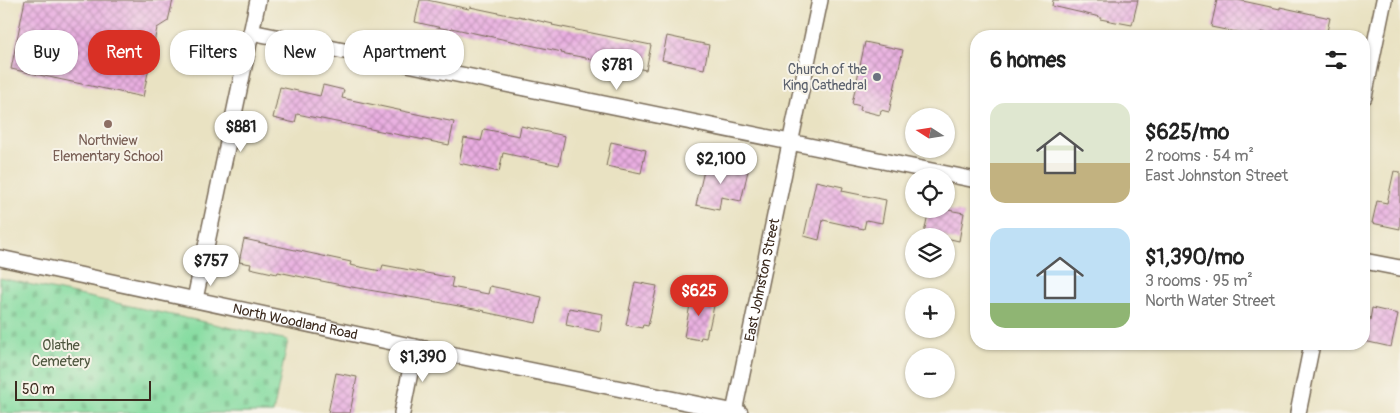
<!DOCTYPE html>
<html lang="en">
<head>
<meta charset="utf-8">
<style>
	body { margin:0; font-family:Pangolin,sans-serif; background:#f6f6f6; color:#222; height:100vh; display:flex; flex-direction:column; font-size:19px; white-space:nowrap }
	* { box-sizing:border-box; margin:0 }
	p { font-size:16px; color:#767676 }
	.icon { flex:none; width:28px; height:28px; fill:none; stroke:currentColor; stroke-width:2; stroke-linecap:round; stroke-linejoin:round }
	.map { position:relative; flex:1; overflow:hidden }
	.panel { position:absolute; left:970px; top:30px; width:400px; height:320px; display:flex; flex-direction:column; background:#fff; border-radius:20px; box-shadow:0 1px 4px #0004 }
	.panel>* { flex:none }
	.top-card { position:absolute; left:15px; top:30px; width:475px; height:45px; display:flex; gap:10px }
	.needle { width:32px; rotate:282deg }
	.buttons { position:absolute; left:905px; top:108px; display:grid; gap:10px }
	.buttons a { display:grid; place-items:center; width:50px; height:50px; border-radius:50%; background:#fff; box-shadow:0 1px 4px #0004; font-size:25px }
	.scale { position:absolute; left:15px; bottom:12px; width:136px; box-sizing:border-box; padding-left:5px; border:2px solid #3b2a1e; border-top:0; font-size:14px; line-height:18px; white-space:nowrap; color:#3b2a1e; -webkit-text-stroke:4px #f7f3e8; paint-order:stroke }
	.price { position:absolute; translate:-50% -42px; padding:0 11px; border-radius:18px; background:#fff; color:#222; font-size:16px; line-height:32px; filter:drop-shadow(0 1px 2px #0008) }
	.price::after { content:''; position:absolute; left:50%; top:30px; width:15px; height:11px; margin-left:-8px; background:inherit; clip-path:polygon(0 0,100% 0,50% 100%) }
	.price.on { background:#d93025; color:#fff }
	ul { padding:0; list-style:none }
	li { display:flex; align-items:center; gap:15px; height:125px; padding:0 20px }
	li span { display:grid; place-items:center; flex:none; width:140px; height:100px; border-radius:15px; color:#555 }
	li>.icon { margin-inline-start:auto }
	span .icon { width:60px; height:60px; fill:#fffc; stroke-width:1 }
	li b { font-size:21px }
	h2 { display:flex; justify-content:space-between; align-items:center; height:60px; padding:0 20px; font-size:21px }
	.chip { padding:0 18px; border-radius:20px; background:#fff; box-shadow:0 1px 4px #0004; font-size:18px; line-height:45px }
	.chip.on { background:#d93025; color:#fff }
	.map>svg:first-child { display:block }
	.cemetery { fill:url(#cemetery-stones); stroke:#60835f }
	.building { fill:url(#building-cross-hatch) }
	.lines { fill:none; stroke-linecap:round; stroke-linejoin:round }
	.street-casing { stroke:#786a57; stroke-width:18 }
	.street { stroke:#fff; stroke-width:15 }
	.worship-dot { fill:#6b7280; stroke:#f7f3e8; stroke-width:2 }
	.education-dot { fill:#8d6e63; stroke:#f7f3e8; stroke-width:2 }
	.labels { text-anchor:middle; stroke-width:4; stroke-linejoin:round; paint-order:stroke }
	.worship-label { font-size:14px; fill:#5b616d; stroke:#f7f3e8; text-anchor:end }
	.education-label { font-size:14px; fill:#785e54; stroke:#f7f3e8 }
	.street-label { font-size:14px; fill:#3b2a1e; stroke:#f7f3e8 }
	.park-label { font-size:14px; fill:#4e563e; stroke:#f7f3e8 }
</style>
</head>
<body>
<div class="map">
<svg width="1400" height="413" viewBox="0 0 1400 413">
	<defs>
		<pattern id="cemetery-stones" width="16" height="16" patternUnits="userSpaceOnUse" patternTransform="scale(1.25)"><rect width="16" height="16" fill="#85dca0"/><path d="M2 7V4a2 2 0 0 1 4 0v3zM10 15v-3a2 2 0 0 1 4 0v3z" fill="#74bd89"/></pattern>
		<pattern id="building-cross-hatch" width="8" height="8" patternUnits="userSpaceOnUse" patternTransform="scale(1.25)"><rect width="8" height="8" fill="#e9ade1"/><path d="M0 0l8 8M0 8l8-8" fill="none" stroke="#be8db6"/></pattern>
	</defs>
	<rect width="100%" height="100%" fill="#f7f3e8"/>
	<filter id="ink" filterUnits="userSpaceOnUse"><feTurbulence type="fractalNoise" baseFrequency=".02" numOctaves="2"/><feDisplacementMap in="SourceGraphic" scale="10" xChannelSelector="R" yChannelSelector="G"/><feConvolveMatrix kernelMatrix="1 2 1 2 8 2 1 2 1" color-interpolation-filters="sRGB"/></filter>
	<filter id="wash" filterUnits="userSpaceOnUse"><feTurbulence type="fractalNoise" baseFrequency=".0096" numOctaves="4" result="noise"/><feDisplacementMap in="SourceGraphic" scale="20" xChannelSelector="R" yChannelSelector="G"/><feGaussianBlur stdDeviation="1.12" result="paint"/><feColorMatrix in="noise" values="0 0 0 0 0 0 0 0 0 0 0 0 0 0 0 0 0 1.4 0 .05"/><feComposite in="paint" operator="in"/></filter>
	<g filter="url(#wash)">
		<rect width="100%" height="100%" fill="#e9e2c2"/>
		<!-- cemetery -->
		<path class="cemetery" d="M0,278l288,62 -15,73h-273z"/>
		<g id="blocks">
			<!-- building -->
			<path class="building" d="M25,0h148l-5,21 -11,7 -14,69 -132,-28z
				M420,0h7l42,9 1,-2 48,10v-1l35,8 -1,1 99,20 -5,25 -85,-17 1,-1 -111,-24v2l-36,-8z
				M1053,0h85l-6,25 -32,-6v-2l-48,-11z
				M1217,0h21l42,9v-2l50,11 -4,18h-45l-20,-4 -1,4h-4l-45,-9z
				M667,36l42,9 -5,24 -42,-9z
				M865,42l38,8 -14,62 -8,-2 -1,5 -20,-5 1,-4 -9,-2z
				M323,85l21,5 -2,8 112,24 -5,23 -152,-31 -2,9 -22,-5 7,-31 40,9z
				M521,126l44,10 -6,29 -56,-12 -4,19 -40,-9 5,-25 17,3 3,-12 35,7z
				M611,142l35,8 -5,23 -35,-7z
				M706,162l42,9 -7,30 -20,-4 -2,13 -23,-5z
				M1394,171l6,1v57l-28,-6 5,-22 10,2z
				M816,181l27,6 -1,4 44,9 -4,23 -16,-3 -2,9 -41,-9 -4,20 -15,-4z
				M929,209h14l21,4 -5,28 -13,-3v-2h-8l-14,-3z
				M244,239l107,23 -1,3 31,6 2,-6 70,13 -2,9 37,7 2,-8 52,11 -6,26 -52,-11 1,-1 -53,-10 -86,-15 -68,-14 -1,2 -27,-6 1,-4 -12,-2z
				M635,282l22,4 -9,40 -5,-1 -1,3 -16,-3z
				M692,294l15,3v3l8,1 -6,28 -1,-1 -2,10 -5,-1 -1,3 -16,-3z
				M569,308l34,6 -3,18 -34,-7z
				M1372,308l26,6 -7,33 -27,-6v-23l6,2z
				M336,373l21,4 -7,36h-22z"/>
		</g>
	</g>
	<g filter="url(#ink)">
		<use href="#blocks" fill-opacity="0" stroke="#786a57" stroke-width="1"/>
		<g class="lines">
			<defs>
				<g id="street">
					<path d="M251,32l725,148"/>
					<path d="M1364,97l20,-97"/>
					<path id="s1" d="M0,258l415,89 325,66"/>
					<path d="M1364,261l36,7"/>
					<path d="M195,299l63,-299"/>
					<path id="s2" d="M734,412l86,-412"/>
					<path d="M402,413l13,-66"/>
					<path d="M1298,413l14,-69"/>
				</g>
			</defs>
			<!-- street casing -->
			<use href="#street" class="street-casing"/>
			<!-- street -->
			<use href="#street" class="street"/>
		</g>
	</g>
	<!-- markers -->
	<circle class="worship-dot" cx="877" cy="77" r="5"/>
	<circle class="education-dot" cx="108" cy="124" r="5"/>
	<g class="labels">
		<!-- worship labels -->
		<g class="worship-label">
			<text x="867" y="74">Church of the<tspan x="867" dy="16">King Cathedral</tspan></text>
		</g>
		<!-- education labels -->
		<g class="education-label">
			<text x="108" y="145">Northview<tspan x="108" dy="16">Elementary School</tspan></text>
		</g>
		<!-- street labels -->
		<g class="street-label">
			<text dy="5" stroke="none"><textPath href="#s2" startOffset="135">East Johnston Street</textPath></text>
			<text dy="5" stroke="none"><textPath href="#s1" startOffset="302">North Woodland Road</textPath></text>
		</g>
		<!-- park labels -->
		<g class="park-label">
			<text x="61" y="350">Olathe<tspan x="61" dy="16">Cemetery</tspan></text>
		</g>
	</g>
</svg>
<div class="buttons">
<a><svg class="needle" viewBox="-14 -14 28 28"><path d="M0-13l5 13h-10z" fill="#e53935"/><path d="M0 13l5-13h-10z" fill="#767676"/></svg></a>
<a><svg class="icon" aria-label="locate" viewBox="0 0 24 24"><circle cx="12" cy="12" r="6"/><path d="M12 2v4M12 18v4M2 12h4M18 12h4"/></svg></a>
<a><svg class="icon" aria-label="layers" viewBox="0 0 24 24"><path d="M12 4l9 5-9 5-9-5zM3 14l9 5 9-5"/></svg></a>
<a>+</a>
<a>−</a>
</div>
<div class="scale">50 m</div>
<b class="price" style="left:617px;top:91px">$781</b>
<b class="price" style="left:241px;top:153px">$881</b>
<b class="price" style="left:721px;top:185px">$2,100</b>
<b class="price" style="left:211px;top:287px">$757</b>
<b class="price on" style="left:699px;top:317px">$625</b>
<b class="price" style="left:423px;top:383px">$1,390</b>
<div class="top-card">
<a class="chip">Buy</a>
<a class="chip on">Rent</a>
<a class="chip">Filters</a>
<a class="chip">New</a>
<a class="chip">Apartment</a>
</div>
<section class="panel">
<h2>6 homes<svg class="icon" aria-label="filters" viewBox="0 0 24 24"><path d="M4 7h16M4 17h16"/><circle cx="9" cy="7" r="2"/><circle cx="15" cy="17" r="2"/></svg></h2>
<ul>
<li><span style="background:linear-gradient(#dfe7d0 60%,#c2b280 0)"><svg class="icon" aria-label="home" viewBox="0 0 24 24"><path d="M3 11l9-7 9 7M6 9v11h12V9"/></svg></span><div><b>$625/mo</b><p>2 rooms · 54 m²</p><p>East Johnston Street</p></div></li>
<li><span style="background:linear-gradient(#bfe0f5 75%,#8fb573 0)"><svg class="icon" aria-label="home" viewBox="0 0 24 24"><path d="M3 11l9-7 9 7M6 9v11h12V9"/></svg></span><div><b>$1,390/mo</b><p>3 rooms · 95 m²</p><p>North Water Street</p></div></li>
</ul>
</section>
</div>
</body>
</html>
